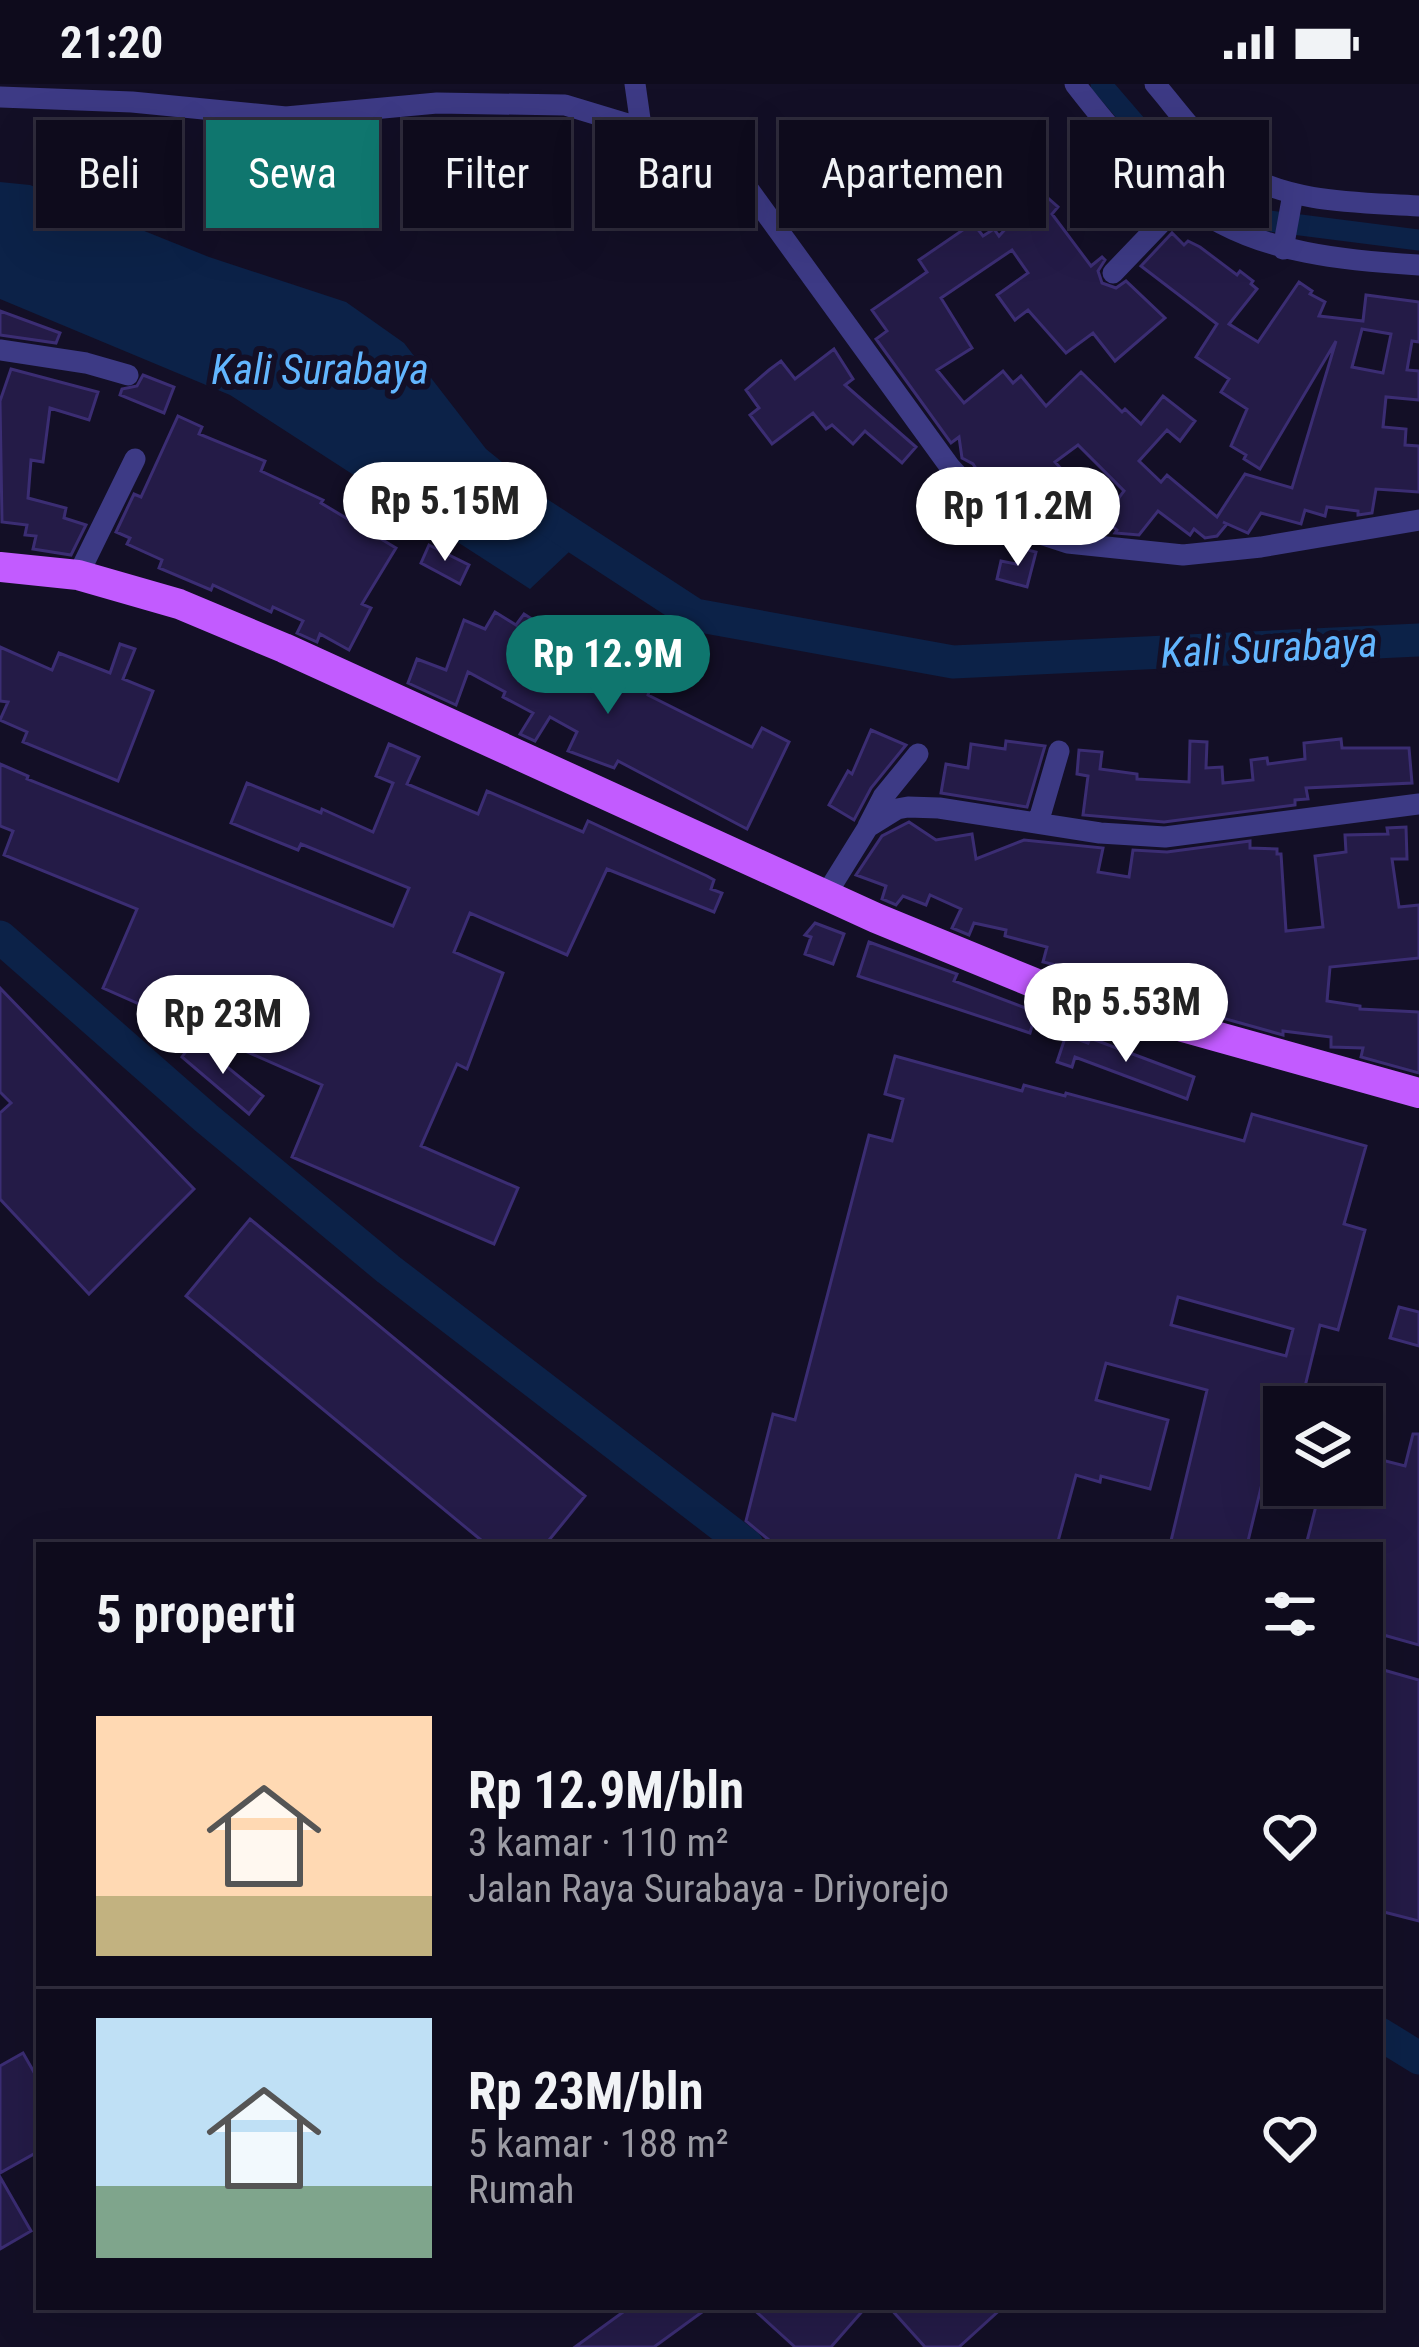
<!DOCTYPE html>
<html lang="id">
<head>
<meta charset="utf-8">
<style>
	body { margin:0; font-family:"Roboto Condensed",sans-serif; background:#171425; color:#f1f3f6; height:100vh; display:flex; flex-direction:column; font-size:45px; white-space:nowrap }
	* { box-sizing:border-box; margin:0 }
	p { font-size:39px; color:#9b9ba3 }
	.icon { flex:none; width:66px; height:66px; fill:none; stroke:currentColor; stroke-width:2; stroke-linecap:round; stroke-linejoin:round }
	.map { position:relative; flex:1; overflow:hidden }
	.drawer { position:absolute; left:36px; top:1458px; width:1347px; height:768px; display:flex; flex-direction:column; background:#0e0b1c; border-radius:0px; box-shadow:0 12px 48px #0002,0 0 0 3px #2e2b3b }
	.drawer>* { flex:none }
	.guide { position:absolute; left:36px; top:36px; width:1347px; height:108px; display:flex; gap:24px }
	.tools { position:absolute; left:1263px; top:1302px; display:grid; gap:24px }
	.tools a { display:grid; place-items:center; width:120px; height:120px; border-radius:0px; background:#0e0b1c; box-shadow:0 12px 48px #0002,0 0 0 3px #2e2b3b; font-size:60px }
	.price { position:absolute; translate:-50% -102px; padding:0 27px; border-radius:42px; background:#fff; color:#222; font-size:39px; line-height:78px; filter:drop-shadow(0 3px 6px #0008) }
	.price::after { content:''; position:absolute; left:50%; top:72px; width:36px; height:27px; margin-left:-18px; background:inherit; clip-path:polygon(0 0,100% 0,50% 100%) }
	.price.current { background:#0f766e; color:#fff }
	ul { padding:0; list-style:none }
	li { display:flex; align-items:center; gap:36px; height:300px; padding:0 60px }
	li+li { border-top:3px solid #2e2b3b }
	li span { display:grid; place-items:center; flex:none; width:336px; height:240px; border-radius:0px; color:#555 }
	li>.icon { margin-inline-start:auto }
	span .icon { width:144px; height:144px; fill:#fffc; stroke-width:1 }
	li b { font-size:51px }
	h2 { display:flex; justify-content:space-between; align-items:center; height:144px; padding:0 60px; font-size:51px }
	.tag { padding:0 42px; border-radius:0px; background:#0e0b1c; box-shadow:0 12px 48px #0002,0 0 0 3px #2e2b3b; font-size:42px; line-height:108px }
	.tag.current { background:#0f766e; color:#fff }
	.status { display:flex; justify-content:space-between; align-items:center; height:84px; padding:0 60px; background:#0e0b1c; direction:ltr }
	.status svg { height:33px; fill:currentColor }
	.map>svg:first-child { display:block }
	.water { fill:#0c2248 }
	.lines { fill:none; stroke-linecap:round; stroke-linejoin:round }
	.canal { stroke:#0c2248; stroke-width:21 }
	.river { stroke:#0c2248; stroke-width:33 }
	.building { fill:#241b47; stroke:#3b2d73; stroke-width:3; fill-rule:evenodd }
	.street { stroke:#3d3a85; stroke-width:21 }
	.primary { stroke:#c25bff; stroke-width:30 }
	.labels { text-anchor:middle; stroke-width:12; stroke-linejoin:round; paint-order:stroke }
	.water-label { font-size:42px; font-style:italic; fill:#62b6ff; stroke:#130f26 }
</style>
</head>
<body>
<div class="status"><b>21:20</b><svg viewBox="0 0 49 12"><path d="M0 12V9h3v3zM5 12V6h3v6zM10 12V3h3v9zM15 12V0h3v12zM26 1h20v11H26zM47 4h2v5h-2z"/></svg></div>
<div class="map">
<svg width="1419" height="2263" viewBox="0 0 1419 2263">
	<rect width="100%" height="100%" fill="#130f26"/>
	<!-- water -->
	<path class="water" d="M0,98l30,3 179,72 137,45 58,41 82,106 103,84 -59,56 -300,-194 -230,-96z"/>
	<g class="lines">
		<!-- canal -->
		<path class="canal" d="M1101,0l112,130 206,26"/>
		<!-- river -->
		<path class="river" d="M543,432l152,99 258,47 466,-22
			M0,853l206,181 182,151 359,276
			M1380,1950l39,24"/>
	</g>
	<!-- building -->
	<path class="building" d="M1040,107l18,16 -6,7 39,52 11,-9 3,3 -7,11 4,12 14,5 10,-7 39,37 -50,43 -22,-28 -27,20 -38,-43 -13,10 -18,-25 31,-22 -16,-23 -71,48 31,50 -35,22 27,33 39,-32 10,12 8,-7 25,30 35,-34 41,40 3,-3 16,15 22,-28 32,25 -15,20 -13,-11 -28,31 22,21 6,-7 50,42 28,-43 47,14 44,-147 -76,128 -16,-10 2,-4 -15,-9 16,-37 -26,-17 8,-13 -33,-22 21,-33 -76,-58 31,-33 12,12 4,-4 12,6 37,28 3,-4 13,10 -2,3 6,5 -28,35 29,18 41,-60 13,9 -2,3 15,8 -6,14 44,5 3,-26 53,7v40l-7,-1 -5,29 12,1v29l-33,-3 -3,30 23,2 -1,16 14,1v46l-43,-3 -4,24 -14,2v-4l-31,-4 -2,9 -20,-6 -4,14 -40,-11 -13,20 -25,-11 4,2 -10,12 -12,2 -11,-9 -4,6 -32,-24 -19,24 -24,-2 2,-3 -14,-11 21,-28 -46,-46 -23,17 28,31 -16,14 -10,-12 -28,19 -13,-6 -19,-27 -12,2 -12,-19 -11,-6 -3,-21 -8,6 -75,-104 11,-8 -15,-21 55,-38 -8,-12 54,-37 10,13 11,-7 5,7zM1362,245l29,5 -8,39 -31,-6z
		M0,227l60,22 -4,10 -56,-8z
		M834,265l19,30 -8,6 71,62 -14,16 -37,-32 -12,13 -21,-19 -6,4 -13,-16 -41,31 -22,-29 9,-7 -13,-18 23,-20 12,-9 14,18z
		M11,285l87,23 -9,28 -39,-12 -7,54 -12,-2 -3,38 38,10 -2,10 22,7 -15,30 -38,-6 3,-13 -11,-1 2,-10 -25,-3 -2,-121z
		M143,291l31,12 -10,26 -44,-18 2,-6 15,-3z
		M178,332l24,11 -3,7 66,27 -4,10 62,29 -2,3 75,45 -34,56 9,4 -22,42 -29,-16 -3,8 -20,-9 6,-12 -30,-14 -2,5 -58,-27 -2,5 -52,-22 3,-8 -35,-16 3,-6 -14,-6 18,-38 7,3z
		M429,461l40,20 -9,19 -39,-21z
		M1020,464l16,4 -9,35 -30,-8 4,-18 15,3z
		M495,528l21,13 8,-11 33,21 2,-3 25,14 -17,31 46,26 12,-27 25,12 -2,7 104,52 10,-19 27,14 -42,87 -129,-68 -4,7 -46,-17 9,-19 -27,-15 -15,24 -15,-7 13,-21 -30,-16 2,-5 -37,-20 -12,33 -48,-22 9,-24 29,11 18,-50 21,9z
		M120,560l15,5 -12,30 30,12 -35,90 -95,-39 4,-10 -27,-12 8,-18 -8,-1v-54l52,23 7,-17 51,20z
		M871,646l35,15 -35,43 -17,32 -25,-15 19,-34 4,3z
		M1341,655l1,9h67l3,35 -106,5 2,11 -13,1v5l-131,17 -81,-7 5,-39 -11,-2 2,-24 23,2 -2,17 37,5v5l52,3 1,-41 17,1 -1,26 16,-1 1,16 30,-3 -2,-20 16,-2 1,6 37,-5 -1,-16z
		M1006,657l39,5 -18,61 -86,-14 5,-29 22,4 3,-24 34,5z
		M389,660l30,13 -12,27 71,30 9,-23 96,41 5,-11 119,55 7,4 -3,9 11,4 -8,19 -107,-43 -40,86 -97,-42 -16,39 49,21 -36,96 -10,-5 -36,82 97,42 -24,56 -202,-87 30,-72 -219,-97 34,-79 -133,-54 9,-24 -13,-5v-62l28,12 -1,3 366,147 16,-38 -108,-44 -3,6 -67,-27 16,-40 74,30 1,-4 51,23 20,-49 -17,-7z
		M909,738l27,18 36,-6 4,25 48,-19 79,8 -5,24 31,5 4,-27 34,2 83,-11v7l27,1v5h4l5,77 37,-4 -8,-71 31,-4 -1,-17 43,-1 -1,-6 19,-1 1,32h-15l7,48 20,-2v53l-89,9 -3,34 33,5v3l59,3v61l-58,-16 2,-9 -32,-1v-10l-48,-6v4l-146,-41 1,-8 -35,-9 -1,7 -35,-10 1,-6 -25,-6 4,-15 -42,-11 1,-6 -32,-7 -5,12 -17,-7 9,-19 -31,-14 -4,10 -23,-9 -7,9 -14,-6 4,-13 -30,-11 26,-39z
		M815,839l29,11 -11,30 -28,-10 6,-17 -6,-2z
		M869,858l88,32 -3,7 82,31 -6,21 -172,-57z
		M0,904l194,201 -105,105 -89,-95v-86l11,-10 -11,-11z
		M1066,951l22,8 2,-5 104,39 -7,22 -112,-42 -3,10 -15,-5z
		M194,956l69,56 -14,18 -67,-57z
		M895,972l127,35 2,-6 41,11 1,-3 178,48 8,-27 114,32 -22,78 21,6 -27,100 -18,-5 -20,82 -20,3 -33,135h-77l37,-155 -101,-27 -10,37 72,20 -18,69 -49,-13 -1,6 -24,-7 -19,70h-282l-29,-24 27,-107 22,6 74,-285 23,6 11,-42 -18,-5zM1178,1213l115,32 -7,27 -115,-31z
		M250,1135l335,277 -40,49h-58l-301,-249z
		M1399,1223l20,5v34l-29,-8z
		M1413,1350h6v211l-39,-11v-89h-74l11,-43 7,2 4,-19h34v-30l43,11z
		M1380,1585l39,11v241l-39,-10z
		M23,1969l16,28v70l-39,22v-107z
		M0,2093l31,54 -31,18z
		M630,2223h79l-55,40h-79z
		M751,2223h115l-35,40h-36z
		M889,2223h114l-44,40h-34z"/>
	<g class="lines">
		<!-- street -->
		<path class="street" d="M635,0l6,42
			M1075,0c109,141 167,171 344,181
			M1155,0c25,29 50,66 83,87 54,33 121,31 181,35
			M0,13l132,5 154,15 151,-14 128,2 119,36 24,12 41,37 201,277 41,44 31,17 46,15 115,12 78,-8 158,-27
			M246,104l10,-73
			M1283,165l10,-55
			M1113,189l69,-72
			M0,266l86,13 42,12
			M78,491l57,-116
			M1038,739l21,-72
			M868,742l15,-29 35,-43
			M827,809l41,-66 29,-18 11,-2 31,1 161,25 65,4 254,-33"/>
		<!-- primary -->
		<path class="primary" d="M0,483l78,8 101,29 105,44 592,270 178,73 365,102"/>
	</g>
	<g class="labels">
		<!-- water labels -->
		<g class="water-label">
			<text x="320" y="300">Kali Surabaya</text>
			<text transform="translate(1269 563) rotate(-3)" y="15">Kali Surabaya</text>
		</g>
	</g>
</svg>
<div class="tools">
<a><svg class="icon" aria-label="layers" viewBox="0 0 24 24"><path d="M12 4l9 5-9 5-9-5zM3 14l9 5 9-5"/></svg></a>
</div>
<b class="price" style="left:445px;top:480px">Rp 5.15M</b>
<b class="price" style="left:1018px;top:485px">Rp 11.2M</b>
<b class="price current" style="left:608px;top:633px">Rp 12.9M</b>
<b class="price" style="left:1126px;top:981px">Rp 5.53M</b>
<b class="price" style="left:223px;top:993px">Rp 23M</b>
<div class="guide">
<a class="tag">Beli</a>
<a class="tag current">Sewa</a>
<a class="tag">Filter</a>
<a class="tag">Baru</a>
<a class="tag">Apartemen</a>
<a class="tag">Rumah</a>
</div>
<section class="drawer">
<h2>5 properti<svg class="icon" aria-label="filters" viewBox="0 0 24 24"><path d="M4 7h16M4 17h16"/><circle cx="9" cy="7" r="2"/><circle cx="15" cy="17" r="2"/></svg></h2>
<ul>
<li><span style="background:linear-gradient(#ffd9b3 75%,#c2b280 0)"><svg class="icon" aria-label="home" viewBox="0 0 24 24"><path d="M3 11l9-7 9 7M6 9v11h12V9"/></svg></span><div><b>Rp 12.9M/bln</b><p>3 kamar · 110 m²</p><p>Jalan Raya Surabaya - Driyorejo</p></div><svg class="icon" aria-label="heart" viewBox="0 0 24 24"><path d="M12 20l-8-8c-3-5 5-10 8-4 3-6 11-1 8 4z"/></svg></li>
<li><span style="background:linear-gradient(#bfe0f5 70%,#7fa58c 0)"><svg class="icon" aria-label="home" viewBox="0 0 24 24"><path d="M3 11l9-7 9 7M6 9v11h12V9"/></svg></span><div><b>Rp 23M/bln</b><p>5 kamar · 188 m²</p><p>Rumah</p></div><svg class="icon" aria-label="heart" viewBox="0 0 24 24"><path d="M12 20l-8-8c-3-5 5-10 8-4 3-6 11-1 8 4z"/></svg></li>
</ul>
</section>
</div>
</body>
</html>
